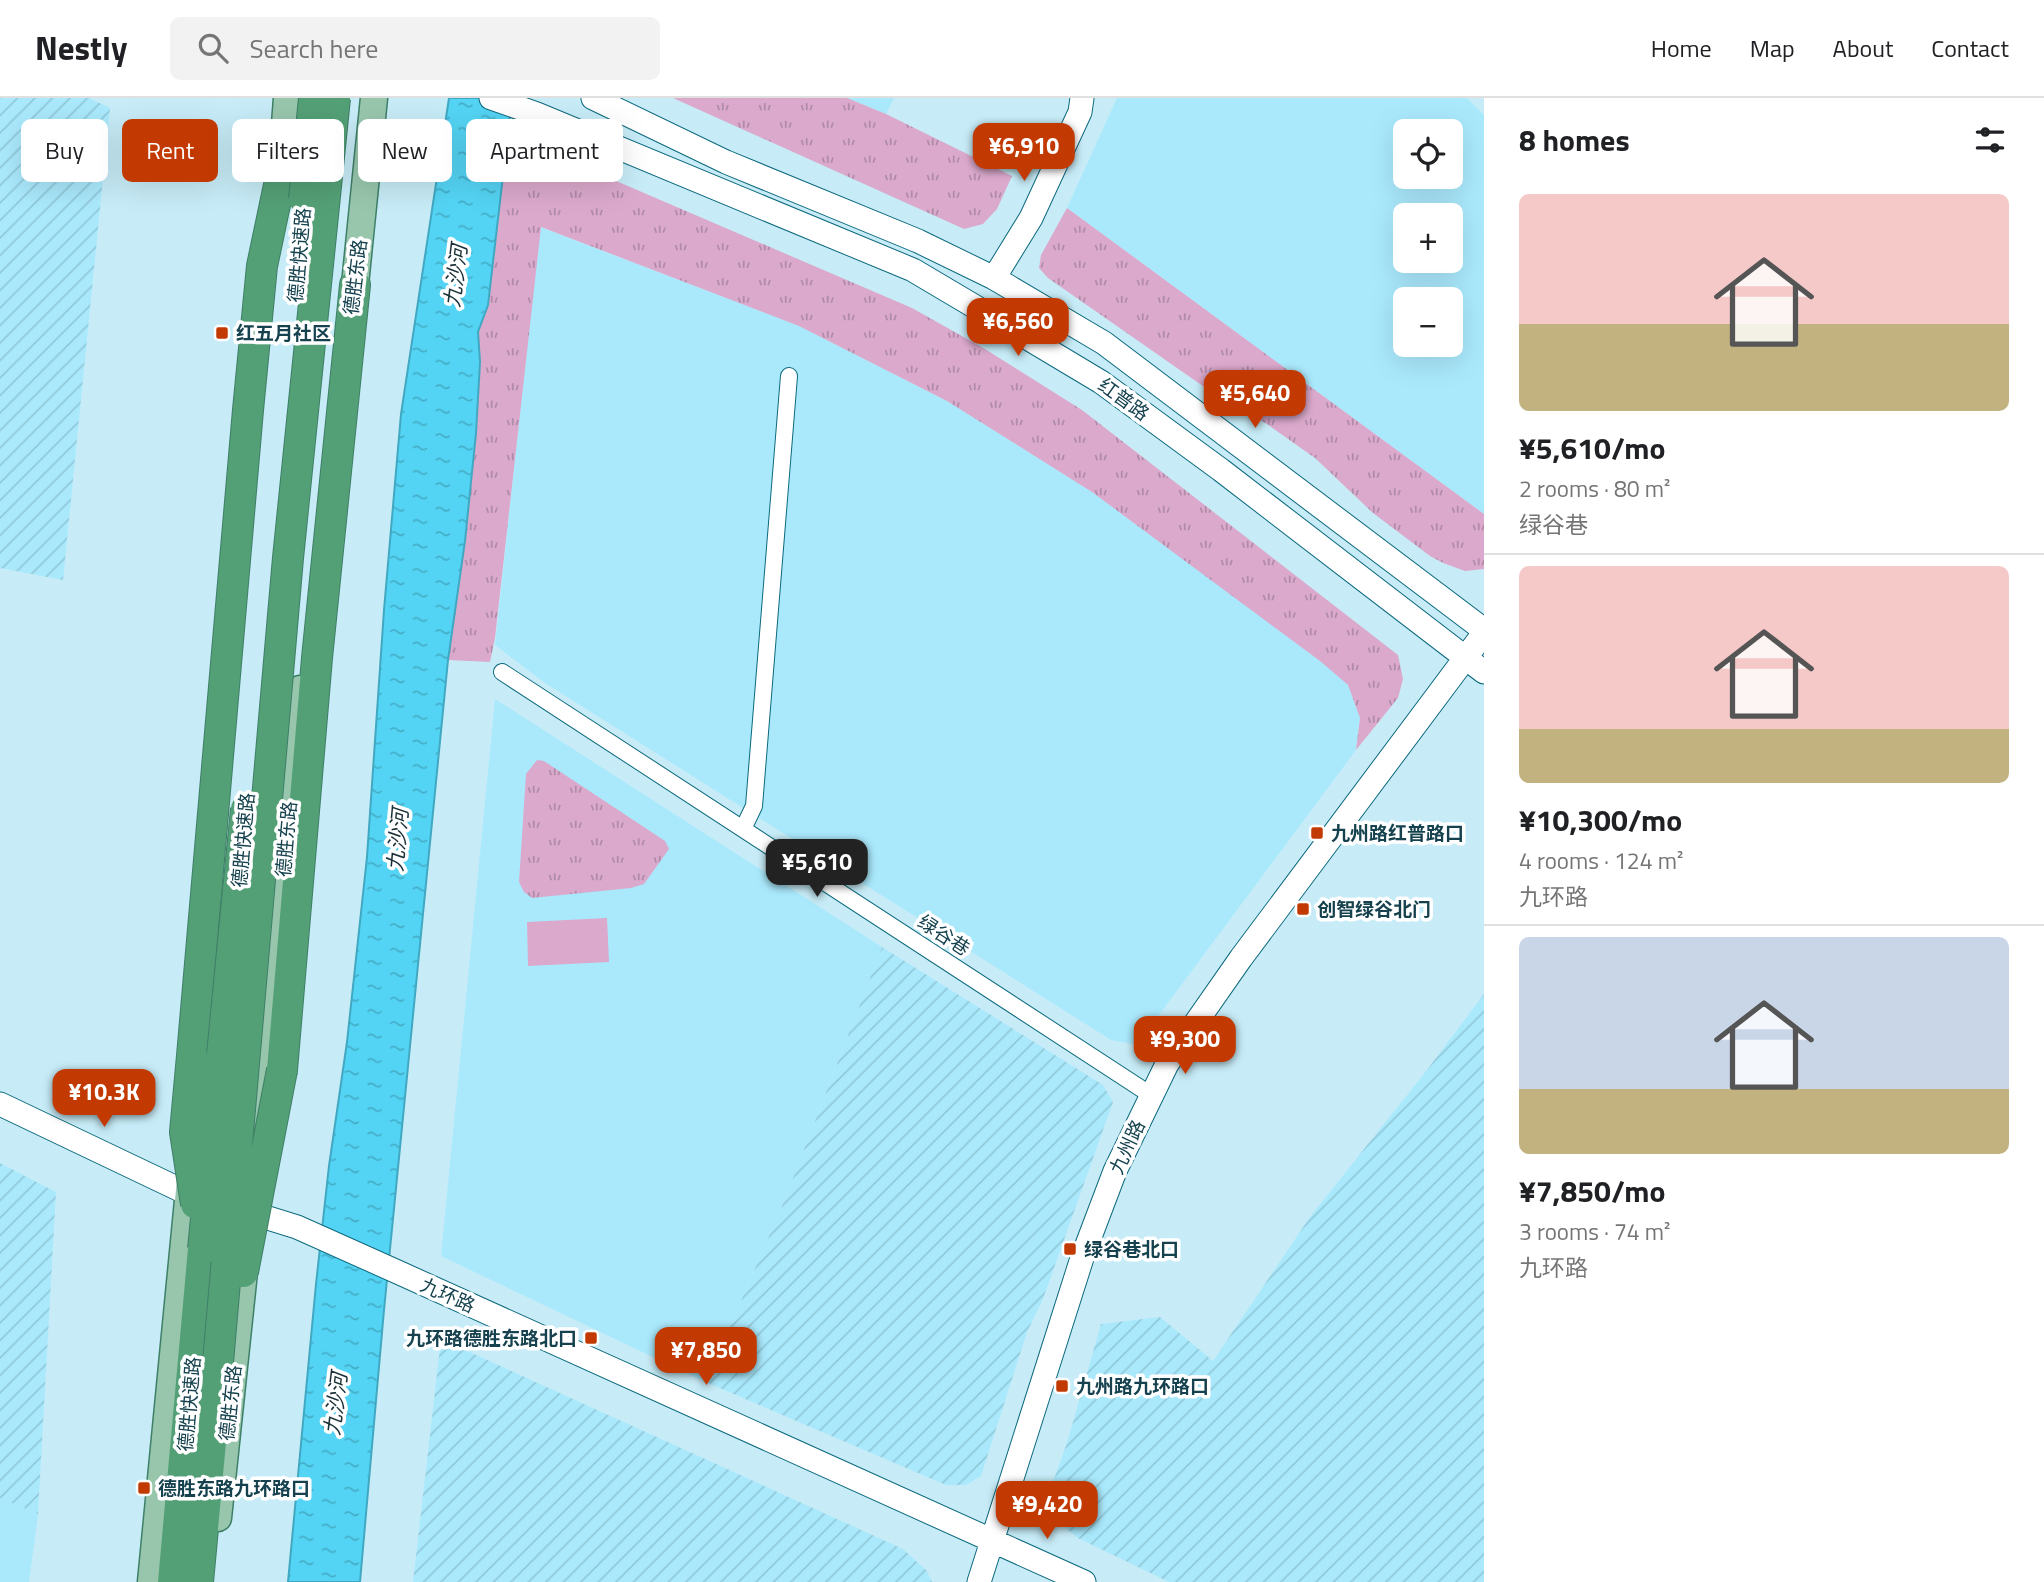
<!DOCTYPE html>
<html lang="en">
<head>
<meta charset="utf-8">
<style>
	body { margin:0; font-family:"Titillium Web","Noto Sans SC",sans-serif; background:#f2f2f2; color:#202124; height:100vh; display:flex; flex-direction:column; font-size:26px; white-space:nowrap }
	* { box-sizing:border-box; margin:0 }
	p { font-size:23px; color:#757577 }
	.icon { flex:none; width:38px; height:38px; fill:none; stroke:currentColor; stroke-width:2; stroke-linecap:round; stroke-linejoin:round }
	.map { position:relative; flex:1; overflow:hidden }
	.sheet { display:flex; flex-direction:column; background:#fff; width:560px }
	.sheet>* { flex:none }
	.banner { position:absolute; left:21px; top:21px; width:665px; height:63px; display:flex; gap:14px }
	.fabs { position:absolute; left:1393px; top:21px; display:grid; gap:14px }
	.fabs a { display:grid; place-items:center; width:70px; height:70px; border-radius:10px; background:#fff; box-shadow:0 7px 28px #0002; font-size:35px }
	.price { position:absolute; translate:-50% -60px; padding:0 16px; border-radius:14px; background:#c23a01; color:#fff; font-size:23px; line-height:46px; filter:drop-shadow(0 2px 4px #0008) }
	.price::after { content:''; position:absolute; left:50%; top:42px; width:21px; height:16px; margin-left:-10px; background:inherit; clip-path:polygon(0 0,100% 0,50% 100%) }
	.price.selected { background:#222; color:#fff }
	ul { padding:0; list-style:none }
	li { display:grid; align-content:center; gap:14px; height:371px; padding:0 35px }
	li+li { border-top:2px solid #e0e0e0 }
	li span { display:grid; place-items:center; height:217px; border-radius:10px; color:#555 }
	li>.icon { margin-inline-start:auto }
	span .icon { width:126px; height:126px; fill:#fffc; stroke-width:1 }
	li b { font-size:30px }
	h2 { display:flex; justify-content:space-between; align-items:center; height:84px; padding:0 35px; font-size:30px }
	.tag { padding:0 24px; border-radius:10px; background:#fff; box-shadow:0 7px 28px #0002; font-size:24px; line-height:63px }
	.tag.selected { background:#c23a01; color:#fff }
	header { display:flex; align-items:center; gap:42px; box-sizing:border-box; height:98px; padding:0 35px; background:#fff; border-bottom:2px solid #e0e0e0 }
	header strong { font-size:33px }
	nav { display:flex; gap:38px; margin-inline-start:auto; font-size:24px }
	.search { width:490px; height:63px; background:#f2f2f2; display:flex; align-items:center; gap:18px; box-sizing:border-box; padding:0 24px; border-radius:10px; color:#757577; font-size:26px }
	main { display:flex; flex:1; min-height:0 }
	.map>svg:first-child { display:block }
	.built { fill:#aae9fc; fill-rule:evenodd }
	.industrial { fill:url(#industrial-furrows) }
	.grass { fill:url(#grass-tufts) }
	.pitch { fill:#dba9cc }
	.water { fill:url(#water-ripples); stroke:#41a8c2; stroke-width:2 }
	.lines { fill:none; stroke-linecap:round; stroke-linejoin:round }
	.street-casing { stroke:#0b697d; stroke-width:18 }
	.secondary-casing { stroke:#0b697d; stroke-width:25 }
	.primary-casing { stroke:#3e7f68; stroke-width:29 }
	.highway-casing { stroke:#3e7f68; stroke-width:32 }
	.street { stroke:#fff; stroke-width:16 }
	.secondary { stroke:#fff; stroke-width:23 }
	.primary { stroke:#98c6ad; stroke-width:26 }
	.highway { stroke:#54a076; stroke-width:30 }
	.highway-bridge-casing { stroke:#3e7f68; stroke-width:32; stroke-linecap:butt }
	.highway-bridge { stroke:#54a076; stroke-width:30 }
	.poi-dot { fill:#c23a01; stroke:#fff; stroke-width:2.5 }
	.labels { text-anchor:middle; stroke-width:7; stroke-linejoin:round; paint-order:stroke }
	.street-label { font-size:19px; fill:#15424e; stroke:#fff }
	.poi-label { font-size:19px; font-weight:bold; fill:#15424e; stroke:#fff; text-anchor:start }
	.water-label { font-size:21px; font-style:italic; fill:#1b3137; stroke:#fff }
</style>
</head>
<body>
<header>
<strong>Nestly</strong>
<div class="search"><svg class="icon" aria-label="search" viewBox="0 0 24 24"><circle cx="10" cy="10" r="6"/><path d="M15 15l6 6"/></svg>Search here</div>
<nav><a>Home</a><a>Map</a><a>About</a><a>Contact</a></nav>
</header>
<main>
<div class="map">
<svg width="1484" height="1484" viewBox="0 0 1484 1484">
	<defs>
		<pattern id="industrial-furrows" width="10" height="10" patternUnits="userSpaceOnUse" patternTransform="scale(1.75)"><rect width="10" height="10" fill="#aae9fc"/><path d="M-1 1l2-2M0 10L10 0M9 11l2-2" fill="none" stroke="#91c9da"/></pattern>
		<pattern id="grass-tufts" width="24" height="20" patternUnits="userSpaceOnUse" patternTransform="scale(1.75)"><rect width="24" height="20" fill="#dba9cc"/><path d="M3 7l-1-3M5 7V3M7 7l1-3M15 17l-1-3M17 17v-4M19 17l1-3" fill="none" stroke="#b08ba8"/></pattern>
		<pattern id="water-ripples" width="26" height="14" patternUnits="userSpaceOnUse" patternTransform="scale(1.75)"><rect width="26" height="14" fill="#54d4f4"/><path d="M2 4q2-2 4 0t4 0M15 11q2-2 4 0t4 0" fill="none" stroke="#44aec8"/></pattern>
	</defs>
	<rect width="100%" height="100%" fill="#c7ecf7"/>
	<!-- built -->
	<path class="built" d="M847,0h47l-8,16z
		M1117,0h350l17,17v399l-417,-306zM1405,33h46v46h-46zM1405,117h46v46h-46zM1405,201h46v46h-46z
		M540,129l259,99 148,75 145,91 229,169 27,24 12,33 -4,32 -200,269 -23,25 -22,-4 -566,-357 -50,-38z
		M495,601l387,248 -97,252 -53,123 -31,58 -260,-124z
		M0,1400l38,16 -9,68h-29z"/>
	<!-- industrial -->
	<path class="industrial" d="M0,0h89l21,10 -47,472 -63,-12z
		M882,849l221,138 10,17 -70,197 -16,33 -46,144 -15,9h-20l-245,-105 31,-58 53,-123z
		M1484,896v588h-315l-91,-44 -21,-17 -11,-20 21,-58 34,-119 59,-7 53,44 97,-144 117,-147z
		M0,1065l56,29 -18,322 -38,-16z
		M441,1241l462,210 24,22 5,11h-519z"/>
	<!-- grass -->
	<path class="grass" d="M673,0h174l39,16 126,62 -15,33 -14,15 -19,5z
		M506,54l52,4 354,152 73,41 97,61 316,245 5,24 -5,19 -42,52 4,-32 -12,-33 -28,-24 -228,-169 -145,-91 -148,-75 -258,-99 -46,411 -5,24 -42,-2 17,-119 11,-108 4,-71 -2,-30 10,-27z
		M1067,110l417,306v55l-19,2 -22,-8 -13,-7 -57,-43 -58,-55 -48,-34 -47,-26 -172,-120 -9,-10 2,-13z
		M537,662l7,1 121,80 4,8 -25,35 -13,4 -99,10 -8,-6 -5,-10 7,-108z"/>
	<!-- pitch -->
	<path class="pitch" d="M607,820l2,44 -81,4 -1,-44z"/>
	<!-- water -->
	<path class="water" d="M449,0h63l-24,207 -10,27 2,30 -4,71 -11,108 -17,119 -64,650 -24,272h-72l28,-298 13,-118 18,-124 20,-185 17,-247 17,-196z"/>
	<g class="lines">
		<defs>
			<path id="street" d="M502,574l649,423
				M743,731l11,-23 35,-430"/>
			<path id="secondary" d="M491,0l46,16 376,156 81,48 107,64 120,88 263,202
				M593,0l133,64 192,79 76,37 110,65 380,287
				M994,180l37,-60 49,-106 2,-14
				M0,1006l189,90 14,4
				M239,1111l58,18 105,47 682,308
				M979,1484l103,-324 33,-87 52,-107 74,-106 243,-325"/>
			<path id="primary" d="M280,92l7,-92
				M353,206l21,-206
				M258,1037l42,-446
				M218,1420l28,-265
				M151,1484l39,-402"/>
			<path id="highway" d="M192,958l56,-646 14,-144 20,-95
				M282,972l35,-412 38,-373
				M173,1484l30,-333
				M198,1484l14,-151"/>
		</defs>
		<!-- street casing -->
		<use href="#street" class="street-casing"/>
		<!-- secondary casing -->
		<use href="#secondary" class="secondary-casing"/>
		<!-- primary casing -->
		<use href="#primary" class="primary-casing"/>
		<!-- highway casing -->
		<use href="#highway" class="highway-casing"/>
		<!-- street -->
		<use href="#street" class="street"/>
		<!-- secondary -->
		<use href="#secondary" class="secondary"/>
		<!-- primary -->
		<use href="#primary" class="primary"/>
		<!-- highway -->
		<use href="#highway" class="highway"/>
		<defs>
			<path id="highway-bridge" d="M304,101l10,-101
				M192,958l-7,76 11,72
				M203,1151l43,-440
				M243,1174l39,-202
				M212,1333l76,-873 47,-460"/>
		</defs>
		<!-- highway-bridge casing -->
		<use href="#highway-bridge" class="highway-bridge-casing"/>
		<!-- highway-bridge -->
		<use href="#highway-bridge" class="highway-bridge"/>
	</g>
	<!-- markers -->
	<g class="poi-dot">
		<rect x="215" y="228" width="14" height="14" rx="3.5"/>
		<rect x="1310" y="728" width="14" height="14" rx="3.5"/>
		<rect x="1296" y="804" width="14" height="14" rx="3.5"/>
		<rect x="1063" y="1144" width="14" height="14" rx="3.5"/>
		<rect x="584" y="1233" width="14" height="14" rx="3.5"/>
		<rect x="1055" y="1281" width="14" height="14" rx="3.5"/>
		<rect x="137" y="1383" width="14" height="14" rx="3.5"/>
	</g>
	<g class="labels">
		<!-- street labels -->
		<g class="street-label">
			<text transform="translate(299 157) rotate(-85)" y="7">德胜快速路</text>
			<text transform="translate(355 179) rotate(-83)" y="7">德胜东路</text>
			<text transform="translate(1124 301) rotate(36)" y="7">红普路</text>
			<text transform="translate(286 741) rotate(-85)" y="7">德胜东路</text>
			<text transform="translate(243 742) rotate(-85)" y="7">德胜快速路</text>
			<text transform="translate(944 837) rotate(33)" y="7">绿谷巷</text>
			<text transform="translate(1127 1049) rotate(-65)" y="7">九州路</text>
			<text transform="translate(448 1197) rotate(24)" y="7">九环路</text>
			<text transform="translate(230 1305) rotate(-84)" y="7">德胜东路</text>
			<text transform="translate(189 1306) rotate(-85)" y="7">德胜快速路</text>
		</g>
		<!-- poi labels -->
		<g class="poi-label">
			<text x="236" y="242">红五月社区</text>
			<text x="1331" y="742">九州路红普路口</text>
			<text x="1317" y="818">创智绿谷北门</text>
			<text x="1084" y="1158">绿谷巷北口</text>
			<text x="577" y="1247" text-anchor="end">九环路德胜东路北口</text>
			<text x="1076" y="1295">九州路九环路口</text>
			<text x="158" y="1397">德胜东路九环路口</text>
		</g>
		<!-- water labels -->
		<g class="water-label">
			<text transform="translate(456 178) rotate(-83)" y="7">九沙河</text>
			<text transform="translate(398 742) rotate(-85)" y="7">九沙河</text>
			<text transform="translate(336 1306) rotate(-83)" y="7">九沙河</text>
		</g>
	</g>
</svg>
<div class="fabs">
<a><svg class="icon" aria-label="locate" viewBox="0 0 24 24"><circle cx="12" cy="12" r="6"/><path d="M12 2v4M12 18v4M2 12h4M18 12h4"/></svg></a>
<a>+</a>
<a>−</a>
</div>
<b class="price" style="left:1024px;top:85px">¥6,910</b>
<b class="price" style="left:1018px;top:260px">¥6,560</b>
<b class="price" style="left:1255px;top:332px">¥5,640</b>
<b class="price selected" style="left:817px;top:801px">¥5,610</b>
<b class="price" style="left:1185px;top:978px">¥9,300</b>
<b class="price" style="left:104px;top:1031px">¥10.3K</b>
<b class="price" style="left:706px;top:1289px">¥7,850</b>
<b class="price" style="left:1047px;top:1443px">¥9,420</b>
<div class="banner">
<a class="tag">Buy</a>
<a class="tag selected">Rent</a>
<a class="tag">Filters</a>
<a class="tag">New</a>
<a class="tag">Apartment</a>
</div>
</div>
<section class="sheet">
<h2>8 homes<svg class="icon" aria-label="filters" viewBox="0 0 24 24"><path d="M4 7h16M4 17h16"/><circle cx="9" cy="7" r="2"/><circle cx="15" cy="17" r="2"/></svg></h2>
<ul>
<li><span style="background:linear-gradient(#f6c9c9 60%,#c2b280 0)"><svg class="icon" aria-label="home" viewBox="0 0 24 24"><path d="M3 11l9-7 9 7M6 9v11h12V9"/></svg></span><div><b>¥5,610/mo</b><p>2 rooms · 80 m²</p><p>绿谷巷</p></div></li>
<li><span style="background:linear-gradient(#f6c9c9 75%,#c2b280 0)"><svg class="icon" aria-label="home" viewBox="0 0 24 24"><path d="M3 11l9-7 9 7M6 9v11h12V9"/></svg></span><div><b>¥10,300/mo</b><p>4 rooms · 124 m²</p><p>九环路</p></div></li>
<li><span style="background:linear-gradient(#c9d6e8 70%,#c2b280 0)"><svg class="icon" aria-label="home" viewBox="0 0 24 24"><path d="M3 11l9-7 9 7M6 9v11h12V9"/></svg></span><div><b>¥7,850/mo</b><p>3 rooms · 74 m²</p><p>九环路</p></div></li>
</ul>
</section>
</main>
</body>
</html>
